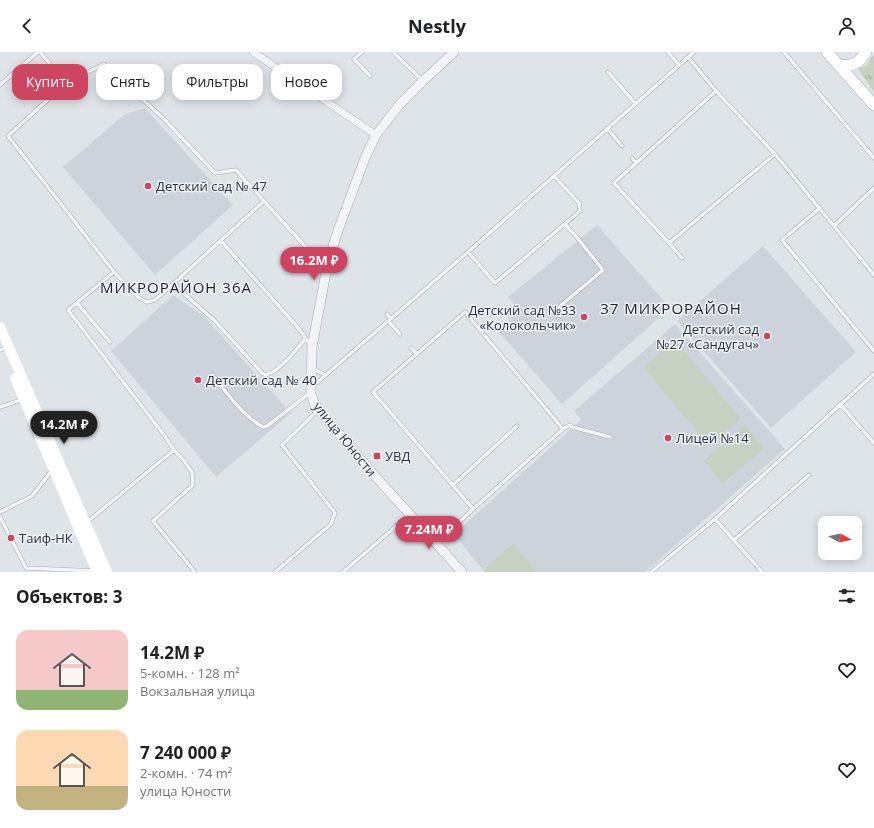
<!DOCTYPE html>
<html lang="ru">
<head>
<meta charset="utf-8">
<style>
	body { margin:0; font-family:"Open Sans",sans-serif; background:#f2f2f2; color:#202124; height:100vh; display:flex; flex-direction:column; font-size:15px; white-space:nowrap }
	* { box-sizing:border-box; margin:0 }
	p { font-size:13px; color:#757577 }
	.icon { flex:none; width:22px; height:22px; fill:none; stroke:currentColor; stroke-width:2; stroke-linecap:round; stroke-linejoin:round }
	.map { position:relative; height:520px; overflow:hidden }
	.details { display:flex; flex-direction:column; background:#fff; flex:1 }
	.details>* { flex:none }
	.guide { position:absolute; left:12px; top:12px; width:400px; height:36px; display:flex; gap:8px }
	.needle { width:26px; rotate:98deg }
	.tools { position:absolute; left:818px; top:464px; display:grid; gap:8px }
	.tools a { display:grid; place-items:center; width:44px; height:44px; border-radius:8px; background:#fff; box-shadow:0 2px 10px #0003; font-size:20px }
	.price { position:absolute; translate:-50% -34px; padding:0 9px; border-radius:14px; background:#cd4561; color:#fff; font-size:13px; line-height:26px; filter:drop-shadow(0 1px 2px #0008) }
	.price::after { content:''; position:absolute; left:50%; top:24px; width:12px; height:9px; margin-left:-6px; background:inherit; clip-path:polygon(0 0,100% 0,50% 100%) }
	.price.current { background:#222; color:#fff }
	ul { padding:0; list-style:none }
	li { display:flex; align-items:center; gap:12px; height:100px; padding:0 16px }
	li span { display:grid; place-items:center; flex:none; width:112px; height:80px; border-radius:12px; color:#555 }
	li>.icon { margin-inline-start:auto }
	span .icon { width:48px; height:48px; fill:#fffc; stroke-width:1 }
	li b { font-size:17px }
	h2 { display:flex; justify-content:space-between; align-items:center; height:48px; padding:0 16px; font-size:17px }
	.pill { padding:0 14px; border-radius:12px; background:#fff; box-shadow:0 2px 10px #0003; font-size:14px; line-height:36px }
	.pill.current { background:#cd4561; color:#fff }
	header { display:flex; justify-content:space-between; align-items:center; height:52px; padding:0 16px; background:#fff; font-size:18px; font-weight:700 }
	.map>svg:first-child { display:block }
	.built { fill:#cdd3da }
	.grass { fill:url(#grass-tufts) }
	.park { fill:#c6d2c1 }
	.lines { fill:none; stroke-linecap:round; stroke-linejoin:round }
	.service-casing { stroke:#a4abb3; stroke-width:4.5 }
	.minor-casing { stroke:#a4abb3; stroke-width:8 }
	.tertiary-casing { stroke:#a4abb3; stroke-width:10 }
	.primary-casing { stroke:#9fa9b4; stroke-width:12 }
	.service { stroke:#f2f4f7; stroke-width:3.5 }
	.minor { stroke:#f2f4f7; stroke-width:7 }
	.tertiary { stroke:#f2f4f7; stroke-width:9 }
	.secondary { stroke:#fff; stroke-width:10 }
	.primary { stroke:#fff; stroke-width:11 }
	.poi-dot { fill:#cd4561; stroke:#eff2f6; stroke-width:1.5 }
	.labels { text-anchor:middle; stroke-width:3; stroke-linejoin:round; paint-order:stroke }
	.poi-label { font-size:13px; fill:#283240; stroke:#eff2f6; text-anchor:start }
	.street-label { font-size:13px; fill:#283240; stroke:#eff2f6 }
	.quarter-label { font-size:15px; letter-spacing:1px; fill:#1b2330; stroke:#eff2f6 }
</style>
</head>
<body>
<header><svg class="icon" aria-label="back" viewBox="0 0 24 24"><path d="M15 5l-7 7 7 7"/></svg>Nestly<svg class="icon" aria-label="person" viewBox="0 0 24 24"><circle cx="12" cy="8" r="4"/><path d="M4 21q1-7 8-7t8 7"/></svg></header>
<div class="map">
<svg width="874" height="520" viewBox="0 0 874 520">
	<defs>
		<pattern id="grass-tufts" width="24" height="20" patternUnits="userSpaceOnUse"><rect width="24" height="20" fill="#c6d2c1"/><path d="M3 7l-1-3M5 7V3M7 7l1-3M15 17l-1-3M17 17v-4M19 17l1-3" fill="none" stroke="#aab5a7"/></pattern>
	</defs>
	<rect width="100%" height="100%" fill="#dfe4e9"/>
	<!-- built -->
	<path class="built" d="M145,56l88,97 -78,70 -92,-108 62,-53z
		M597,173l73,83 -108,96 -63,-72 11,-9 -4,-12 8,-7 -6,-7z
		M763,194l93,106 -85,76 -94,-107z
		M173,243l32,22 86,96 -75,64 -105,-126z
		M675,272l110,125 -140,123h-107l-25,-29 -30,27 -29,-36 127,-114 -7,-9z"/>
	<!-- grass -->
	<path class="grass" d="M873,3l1,2v35l-16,-23 9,-4z"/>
	<!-- park -->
	<path class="park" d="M675,288l66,79 -32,27 -66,-79z
		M745,373l20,23 -42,35 -19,-22z
		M513,491l25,29h-53l-2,-2z"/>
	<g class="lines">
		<defs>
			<path id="service" d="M40,0l11,13
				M362,0l-8,7 16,17
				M393,0l30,29
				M668,0l11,13
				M784,0l90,106
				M688,5l28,34 59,63 99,121
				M608,20l27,31
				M62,25l4,6
				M0,33l38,-33
				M716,39l-102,92 55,60 106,-89
				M607,76l15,18
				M632,106l4,5
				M264,149l-28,-31 -21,3 -51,-54 -60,-55 -38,19 -58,53 106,136 25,26 8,4 8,-2 18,-16 91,-83 48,53 14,12
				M820,156l-38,32 92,111
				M834,174l40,-38
				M221,189l79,89 11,16
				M669,191l13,15
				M468,200l27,31 85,-72 -1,-8 -25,-27
				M114,220l-46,38 96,125 10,15 10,11 8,11 1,13 -40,36 42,51
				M173,232l42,37 47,52 4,2c16,-6 28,-23 39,-36
				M77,251l33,39
				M559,255l44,-37 -24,-30 -14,-16
				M387,262l4,5
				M388,269l12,13
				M411,296l6,6
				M0,298l3,-1
				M313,316l4,3 9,4
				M212,323c15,17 30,41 51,52l4,-1 43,-33
				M313,334l155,-134 226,-200
				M840,352l34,39
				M0,355l24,-8
				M563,377l7,-4 2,2 38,10
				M453,433l64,-59
				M0,460l32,-16 21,-27
				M0,465l26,51 70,3
				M715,467l47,53
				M87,470l87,-72
				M734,488l75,-65
				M437,491l36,-34 90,-80 -98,-117 -92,80 100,117
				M275,520l56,-48 4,-11 -53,-68 36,-35
				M343,520l66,-57
				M651,520l64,-53 159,-145"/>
			<path id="minor" d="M253,0l123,83"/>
			<path id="tertiary" d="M454,0l-31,29 -23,23 -24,31 -11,23 -28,75 -10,34 -15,80 -1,46 3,10 4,6 57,67 87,96"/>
			<path id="primary" d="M827,0l47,53
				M839,13c12,2 21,-2 27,-13"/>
		</defs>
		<!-- service casing -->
		<use href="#service" class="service-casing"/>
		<!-- minor casing -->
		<use href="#minor" class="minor-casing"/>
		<!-- tertiary casing -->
		<use href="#tertiary" class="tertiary-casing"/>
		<!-- primary casing -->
		<use href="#primary" class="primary-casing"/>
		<!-- service -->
		<use href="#service" class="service"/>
		<!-- minor -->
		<use href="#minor" class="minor"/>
		<!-- tertiary -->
		<use href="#tertiary" class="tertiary"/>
		<!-- secondary -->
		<path class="secondary" d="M0,275l107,245
			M15,326l82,194"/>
		<!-- primary -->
		<use href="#primary" class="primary"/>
	</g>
	<!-- markers -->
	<g class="poi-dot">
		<circle cx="148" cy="134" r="4"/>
		<circle cx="584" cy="265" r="4"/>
		<circle cx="767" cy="284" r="4"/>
		<circle cx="198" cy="328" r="4"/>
		<circle cx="668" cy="386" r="4"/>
		<rect x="373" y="400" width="8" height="8" rx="2"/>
		<circle cx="11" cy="486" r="4"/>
	</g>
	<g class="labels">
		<!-- poi labels -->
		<g class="poi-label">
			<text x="156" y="139">Детский сад № 47</text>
			<text x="576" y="263" text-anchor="end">Детский сад №33<tspan x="576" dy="15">«Колокольчик»</tspan></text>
			<text x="759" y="282" text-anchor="end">Детский сад<tspan x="759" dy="15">№27 «Сандугач»</tspan></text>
			<text x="206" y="333">Детский сад № 40</text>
			<text x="676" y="391">Лицей №14</text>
			<text x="385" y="409">УВД</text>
			<text x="19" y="491">Таиф-НК</text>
		</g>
		<!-- street labels -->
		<g class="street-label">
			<text transform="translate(345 387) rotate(51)" y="5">улица Юности</text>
		</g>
		<!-- quarter labels -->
		<g class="quarter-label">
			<text x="176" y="241">МИКРОРАЙОН 36А</text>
			<text x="671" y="262">37 МИКРОРАЙОН</text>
		</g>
	</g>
</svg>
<div class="tools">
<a><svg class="needle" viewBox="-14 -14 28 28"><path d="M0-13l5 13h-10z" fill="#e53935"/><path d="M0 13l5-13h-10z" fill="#757577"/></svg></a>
</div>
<b class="price" style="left:314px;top:229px">16.2M ₽</b>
<b class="price current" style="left:64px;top:393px">14.2M ₽</b>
<b class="price" style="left:429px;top:498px">7.24M ₽</b>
<div class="guide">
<a class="pill current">Купить</a>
<a class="pill">Снять</a>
<a class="pill">Фильтры</a>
<a class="pill">Новое</a>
</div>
</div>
<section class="details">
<h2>Объектов: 3<svg class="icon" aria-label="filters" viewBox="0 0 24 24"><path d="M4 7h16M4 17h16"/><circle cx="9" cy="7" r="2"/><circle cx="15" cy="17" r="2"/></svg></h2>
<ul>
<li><span style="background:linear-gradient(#f6c9c9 75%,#8fb573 0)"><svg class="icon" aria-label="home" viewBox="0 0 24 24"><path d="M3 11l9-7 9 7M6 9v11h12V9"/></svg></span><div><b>14.2M ₽</b><p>5-комн. · 128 m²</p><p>Вокзальная улица</p></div><svg class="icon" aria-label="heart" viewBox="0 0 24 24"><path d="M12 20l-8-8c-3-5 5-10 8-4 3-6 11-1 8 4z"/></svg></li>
<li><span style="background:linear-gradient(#ffd9b3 70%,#c2b280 0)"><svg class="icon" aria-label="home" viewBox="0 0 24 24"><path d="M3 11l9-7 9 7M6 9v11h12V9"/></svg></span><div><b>7 240 000 ₽</b><p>2-комн. · 74 m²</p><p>улица Юности</p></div><svg class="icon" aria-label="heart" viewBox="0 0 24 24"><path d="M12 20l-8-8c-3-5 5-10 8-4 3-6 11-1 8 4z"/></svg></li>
</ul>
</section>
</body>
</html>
